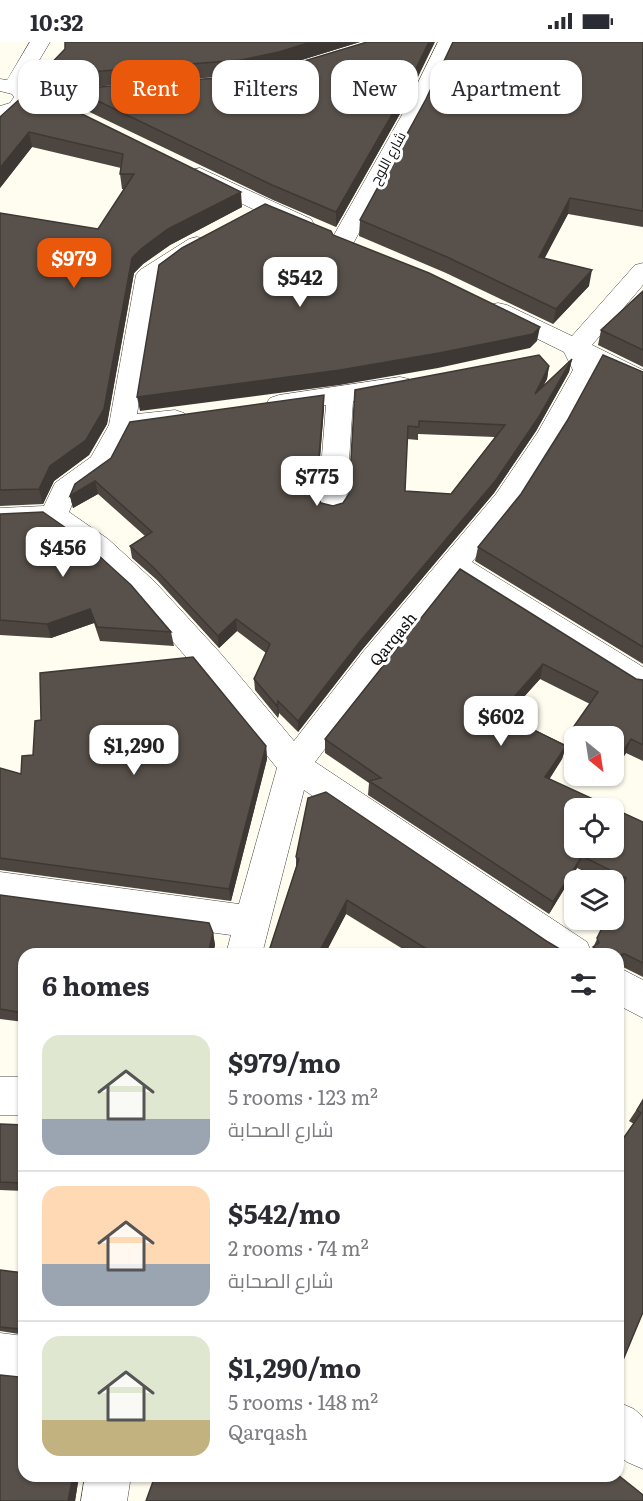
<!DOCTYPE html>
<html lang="en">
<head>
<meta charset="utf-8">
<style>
	body { margin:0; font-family:Literata,Cairo,serif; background:#f7f7f7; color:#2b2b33; height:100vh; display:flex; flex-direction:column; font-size:22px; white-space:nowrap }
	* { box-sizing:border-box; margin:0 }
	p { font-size:20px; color:#7c7c81 }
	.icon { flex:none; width:33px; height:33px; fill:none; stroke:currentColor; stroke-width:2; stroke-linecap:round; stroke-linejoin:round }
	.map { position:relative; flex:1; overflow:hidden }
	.details { position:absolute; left:18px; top:906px; width:606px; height:534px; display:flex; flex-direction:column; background:#fff; border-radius:18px; box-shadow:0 2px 4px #0004 }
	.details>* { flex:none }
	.hud { position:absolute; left:18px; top:18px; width:608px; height:54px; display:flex; gap:12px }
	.needle { width:39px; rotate:150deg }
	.controls { position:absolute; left:564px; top:684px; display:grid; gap:12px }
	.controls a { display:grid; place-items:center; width:60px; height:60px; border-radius:12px; background:#fff; box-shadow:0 2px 4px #0004; font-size:30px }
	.price { position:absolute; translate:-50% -51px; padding:0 14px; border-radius:12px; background:#fff; color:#222; font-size:20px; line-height:39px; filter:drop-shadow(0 2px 3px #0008) }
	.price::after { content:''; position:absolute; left:50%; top:36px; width:18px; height:14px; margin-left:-9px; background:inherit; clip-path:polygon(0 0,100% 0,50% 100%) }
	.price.selected { background:#ea580c; color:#fff }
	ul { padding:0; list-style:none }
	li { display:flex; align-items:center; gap:18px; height:150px; padding:0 24px }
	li+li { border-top:2px solid #e1e1e2 }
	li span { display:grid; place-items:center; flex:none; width:168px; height:120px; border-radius:18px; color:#555 }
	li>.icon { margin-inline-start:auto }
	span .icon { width:72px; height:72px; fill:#fffc; stroke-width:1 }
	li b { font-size:26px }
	h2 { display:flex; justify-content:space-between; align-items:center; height:72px; padding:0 24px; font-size:26px }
	.pill { padding:0 21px; border-radius:18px; background:#fff; box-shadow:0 2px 4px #0004; font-size:21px; line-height:54px }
	.pill.selected { background:#ea580c; color:#fff }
	.status { display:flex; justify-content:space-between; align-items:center; height:42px; padding:0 30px; background:#fff; direction:ltr }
	.status svg { height:16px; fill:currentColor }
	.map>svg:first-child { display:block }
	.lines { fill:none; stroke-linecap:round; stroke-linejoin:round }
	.minor-casing { stroke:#424242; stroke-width:1 }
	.minor { fill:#fff; fill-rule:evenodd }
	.wall { fill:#4c4540; fill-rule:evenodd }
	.shaded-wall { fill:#3e3834 }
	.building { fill:#58504a; stroke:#3e3834; stroke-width:1.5; fill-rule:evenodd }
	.labels { text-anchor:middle; stroke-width:6; stroke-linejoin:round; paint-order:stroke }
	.far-street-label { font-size:14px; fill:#0f0f0f; stroke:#fff }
	.street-label { font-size:16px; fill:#0f0f0f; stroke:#fff }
</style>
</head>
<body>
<div class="status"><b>10:32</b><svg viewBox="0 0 49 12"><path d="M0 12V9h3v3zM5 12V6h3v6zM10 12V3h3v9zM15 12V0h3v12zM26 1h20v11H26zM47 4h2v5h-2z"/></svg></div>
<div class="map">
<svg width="643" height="1459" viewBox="0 0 643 1459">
	<rect width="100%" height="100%" fill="#fffcf0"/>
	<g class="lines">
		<defs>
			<path id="minor" d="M30,0h20l-25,42 9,11 85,-7 7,2 3,4 -3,4 -7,2 -92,8 -3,3 -24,8v-13l10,-3 4,-6 -2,-3 -12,-3v-12l7,1z
				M438,0h20l-35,71 -69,129 -4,5 -8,2 -8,-2 -4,-5 73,-129z
				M200,126l111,51 3,5 -3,5 -8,2 -8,-2 -103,-49 -3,-5 3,-5z
				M197,195l8,2 4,5 -4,5 -46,29 -22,136 38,-4 9,3 4,6 -4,6 -53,8 -20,37 -35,25 -7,17 39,27 47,43 67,73 72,86 69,-89 133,-158 42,-62 35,-62 -9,-18 -75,-37 -3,-5 3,-5 9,-2 9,2 65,31 63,-71 8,-2v22l-51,60 51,25v18l-45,-20 -36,67 -46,73 -44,54 171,105v27l-11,-3 -175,-110 -72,89 -70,92 272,180 5,12h-48l-240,-164 -42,164h-36l5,-19 -231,-31v-32l239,32 38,-136 -77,-95 -65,-75 -47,-45 -40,-28 -48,3v-20l44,-2 11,-23 36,-26 18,-32 27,-150 4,-5 49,-31z
				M400,335l9,2 4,6 -4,6 -56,10 -7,105 -4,7 -10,3 -10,-3 -4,-7 8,-101 -47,8 -9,-3 -4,-6 4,-6 9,-3z
				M618,925l25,13v38l-25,-13z
				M0,1035h24v38h-24z
				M0,1291l24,3v44l-24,-3z
				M618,1360l16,7 9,8v52l-16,-7 -9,-7z
				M85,1434h46l-4,25h-46z"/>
		</defs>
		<!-- minor casing -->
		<use href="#minor" class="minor-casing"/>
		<!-- minor -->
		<use href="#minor" class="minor"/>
	</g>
	<!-- wall -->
	<path class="wall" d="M65,0h295l-81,25 -37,8 -200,16 -3,-15 26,-27z
		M643,0v185l-75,-13 -24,44 45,28 -36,38 -107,-51 -87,-37 1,-16 66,-121z
		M291,23l110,47 -65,115 -63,-27 -198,-95 -2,-16 169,-13z
		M31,47l211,118 -72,38 -27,19 -9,9 -27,151 -18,31 -35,26 -11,23 -43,2v-293l98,16 26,-40h-2l-2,-15 1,-6 -89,-21 -32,41z
		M643,249v76l-45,-22 3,-15z
		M572,317l-3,13 -33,59 -42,62 -133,158 -63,81 -19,-19 -1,5 -23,-28 -1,-11 12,-26 -29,-22 -18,17 -62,-68 -25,-22 -2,-12 15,-10 -47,-42 -25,14 -3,-12 5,-12 249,-89v13l-7,87 4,8 12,3 10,-3 6,-9 6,-104 194,-24 -2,13 -4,7zM418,392l77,3 -44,57 -46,-3 2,-52 11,1z
		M643,330v292l-168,-103 3,-14z
		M0,472l171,118 3,14 -74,-5 -6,-18 -43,15 -51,-3z
		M460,527l176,110 7,1v81l-17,-8 -11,17h-1v-34h-40v14l-8,-4 -4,13 -13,20 94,43v155l-24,-12 -1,2v-13h-28l30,-64 -6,-4v-6h-12l-25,-12 -28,46 -181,-119 1,-12 -44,-30v-14zM540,637l50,25 -20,28 -4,13 -60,-29z
		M266,704l1,13 -36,142 -231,-31v-102l21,6z
		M296,815l252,85 20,12h-157l-65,-40 -21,40h-57l28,-87z
		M0,853l213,38 2,12 -2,9h-189v68l-24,-3z
		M643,1058l-25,272 16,-248 -5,-3z
		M0,1082l24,1v66l-24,-1z
		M0,1228l24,3v203h55l-4,25h-75l19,-124v-43l-19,-3z"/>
	<!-- shaded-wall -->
	<path class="shaded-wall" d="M311,0h49l-81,25 -37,8 -1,-15z
		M429,0h6l-34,70 -65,115v-15z
		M29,90l3,15 -32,41v-20z
		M241,150l1,15 -72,38 -27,19 -9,9 -27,151 -18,31 -35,26 -11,23 -4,-15 93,-231 9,-9 27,-20z
		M570,156l-2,16 -31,59 2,-16z
		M592,228l-3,16 -36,38 3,-15z
		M540,285l-3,14 -7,7 -92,20 -98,17 -200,26 -3,-14z
		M572,317l-3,13 -33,59 -42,62 -133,158 -63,81v-11z
		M549,324l-2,13 -15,28 3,-13z
		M324,353v13l-8,98v-13z
		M95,439l3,13 -25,14 -3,-12z
		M90,567l4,14 -43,15 -4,-14z
		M236,577l1,12 -18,17 -1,-12z
		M543,622l-3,15 -43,48 3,-14z
		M278,659l1,12 -1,5 -1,-12z
		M631,697l-5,14 -11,17 4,-13z
		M266,704l1,13 -36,142 -2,-12z
		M566,704l-4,13 -20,32 3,-14z
		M582,814l-5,12 -28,46 4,-12z
		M347,858l-1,14 -21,40h-7z
		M213,891l2,12 -2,9h-5z
		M73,1434h6l-4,25h-7z"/>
	<!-- building -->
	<path class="building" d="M65,0h246l-32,10 -38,8 -202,16 26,-27z
		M367,0h62l-27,55 -66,115 -64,-27 -199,-96 169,-13 49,-11z
		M453,0h190v169l-73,-13 -31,59 53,13 -36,39 -109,-52 -87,-37 66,-121z
		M31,47l210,103 -73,37 -27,20 -9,9 -28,151 -18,31 -36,26 -11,23 -39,1v-277l98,16 36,-55h-14l3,-20 -94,-22 -29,36v-51z
		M265,162l66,27 2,4 96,38 111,54 -7,7 -94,19 -99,17 -203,27 22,-132 23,-17z
		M643,249v59l-42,-20z
		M539,313l10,11 -14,28 37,-35 -34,59 -42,62 -134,159 -64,82 -20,-20 -1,5 -23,-27 16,-35 -34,-25 -18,17 -64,-68 -24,-22 22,-14 -57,-51 -25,15 5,-12 36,-26 19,-36 194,-27 -8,98 5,10 12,3 10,-3 6,-9 6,-104zM419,379l86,4 -54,69 -46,-3 3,-65 11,1z
		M603,313l40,17v275l-165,-100 43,-53 46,-73z
		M43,470l33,23 55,50 40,47 -74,-5 -7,-18 -43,15 -47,-4v-106z
		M460,527l176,110 7,1v65l-12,-6 -12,18 -5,-3v-18h-35l-9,-4 28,-40 -55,-28 -43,49 66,33 -21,31 98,45v141l-18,-9h-3l-1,7 -3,-2v-5h-11l-14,-7 6,-4 -2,-5 9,-18h8v-16l12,-26 -44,-22 -29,46 -184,-121 12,-3 -56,-39zM574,766h40v40h-40z
		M193,615l73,89 -37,143 -229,-31v-90l21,6 1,-18 11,-1 2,-34 6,-1 -1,-47z
		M326,750l222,150 20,12h-141l3,-3 -83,-51 -29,54h-50l31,-95 -3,-2 12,-59z
		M0,853l209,28 4,10 -5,21h-184v59l-24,-4z
		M643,1058v212l-25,60v-226l23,-33 -4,-3z
		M0,1082l24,1v58l-24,-1z
		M0,1228l24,3v203h49l-5,25h-68v-126l19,2v-48l-19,-2z
		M618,1433l25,20v6h-497l9,-25h463z"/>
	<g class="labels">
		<!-- far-street labels -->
		<g class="far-street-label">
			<text transform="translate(388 116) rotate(-61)" y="5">شارع اللوح</text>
		</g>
		<!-- street labels -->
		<g class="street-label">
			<text transform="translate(393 597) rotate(-51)" y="6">Qarqash</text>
		</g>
	</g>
</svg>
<div class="controls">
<a><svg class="needle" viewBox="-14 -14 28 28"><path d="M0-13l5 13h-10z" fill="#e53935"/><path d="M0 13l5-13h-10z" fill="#7c7c81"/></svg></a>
<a><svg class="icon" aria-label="locate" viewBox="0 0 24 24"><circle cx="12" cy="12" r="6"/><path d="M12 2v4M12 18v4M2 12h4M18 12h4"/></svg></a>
<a><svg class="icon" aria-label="layers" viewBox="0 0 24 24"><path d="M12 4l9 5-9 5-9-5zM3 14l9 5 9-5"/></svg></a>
</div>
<b class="price selected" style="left:74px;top:247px">$979</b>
<b class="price" style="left:300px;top:266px">$542</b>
<b class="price" style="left:317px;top:465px">$775</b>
<b class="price" style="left:63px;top:536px">$456</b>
<b class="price" style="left:501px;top:705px">$602</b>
<b class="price" style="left:134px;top:734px">$1,290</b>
<div class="hud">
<a class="pill">Buy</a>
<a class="pill selected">Rent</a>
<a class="pill">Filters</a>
<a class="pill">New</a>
<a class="pill">Apartment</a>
</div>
<section class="details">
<h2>6 homes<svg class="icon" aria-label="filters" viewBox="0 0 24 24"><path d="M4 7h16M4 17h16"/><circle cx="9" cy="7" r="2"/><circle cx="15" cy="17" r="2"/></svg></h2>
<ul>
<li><span style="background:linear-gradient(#dfe7d0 70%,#9aa5b1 0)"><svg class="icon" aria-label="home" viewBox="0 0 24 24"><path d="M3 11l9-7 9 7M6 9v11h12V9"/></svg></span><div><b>$979/mo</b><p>5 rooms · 123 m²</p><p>شارع الصحابة</p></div></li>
<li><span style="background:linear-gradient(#ffd9b3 65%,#9aa5b1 0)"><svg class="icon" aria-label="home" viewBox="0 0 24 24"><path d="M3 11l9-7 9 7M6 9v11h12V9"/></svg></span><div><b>$542/mo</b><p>2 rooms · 74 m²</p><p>شارع الصحابة</p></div></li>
<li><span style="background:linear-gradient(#dfe7d0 70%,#c2b280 0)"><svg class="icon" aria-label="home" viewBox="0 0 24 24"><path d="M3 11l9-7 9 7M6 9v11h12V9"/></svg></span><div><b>$1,290/mo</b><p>5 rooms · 148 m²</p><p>Qarqash</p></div></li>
</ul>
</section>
</div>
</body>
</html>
